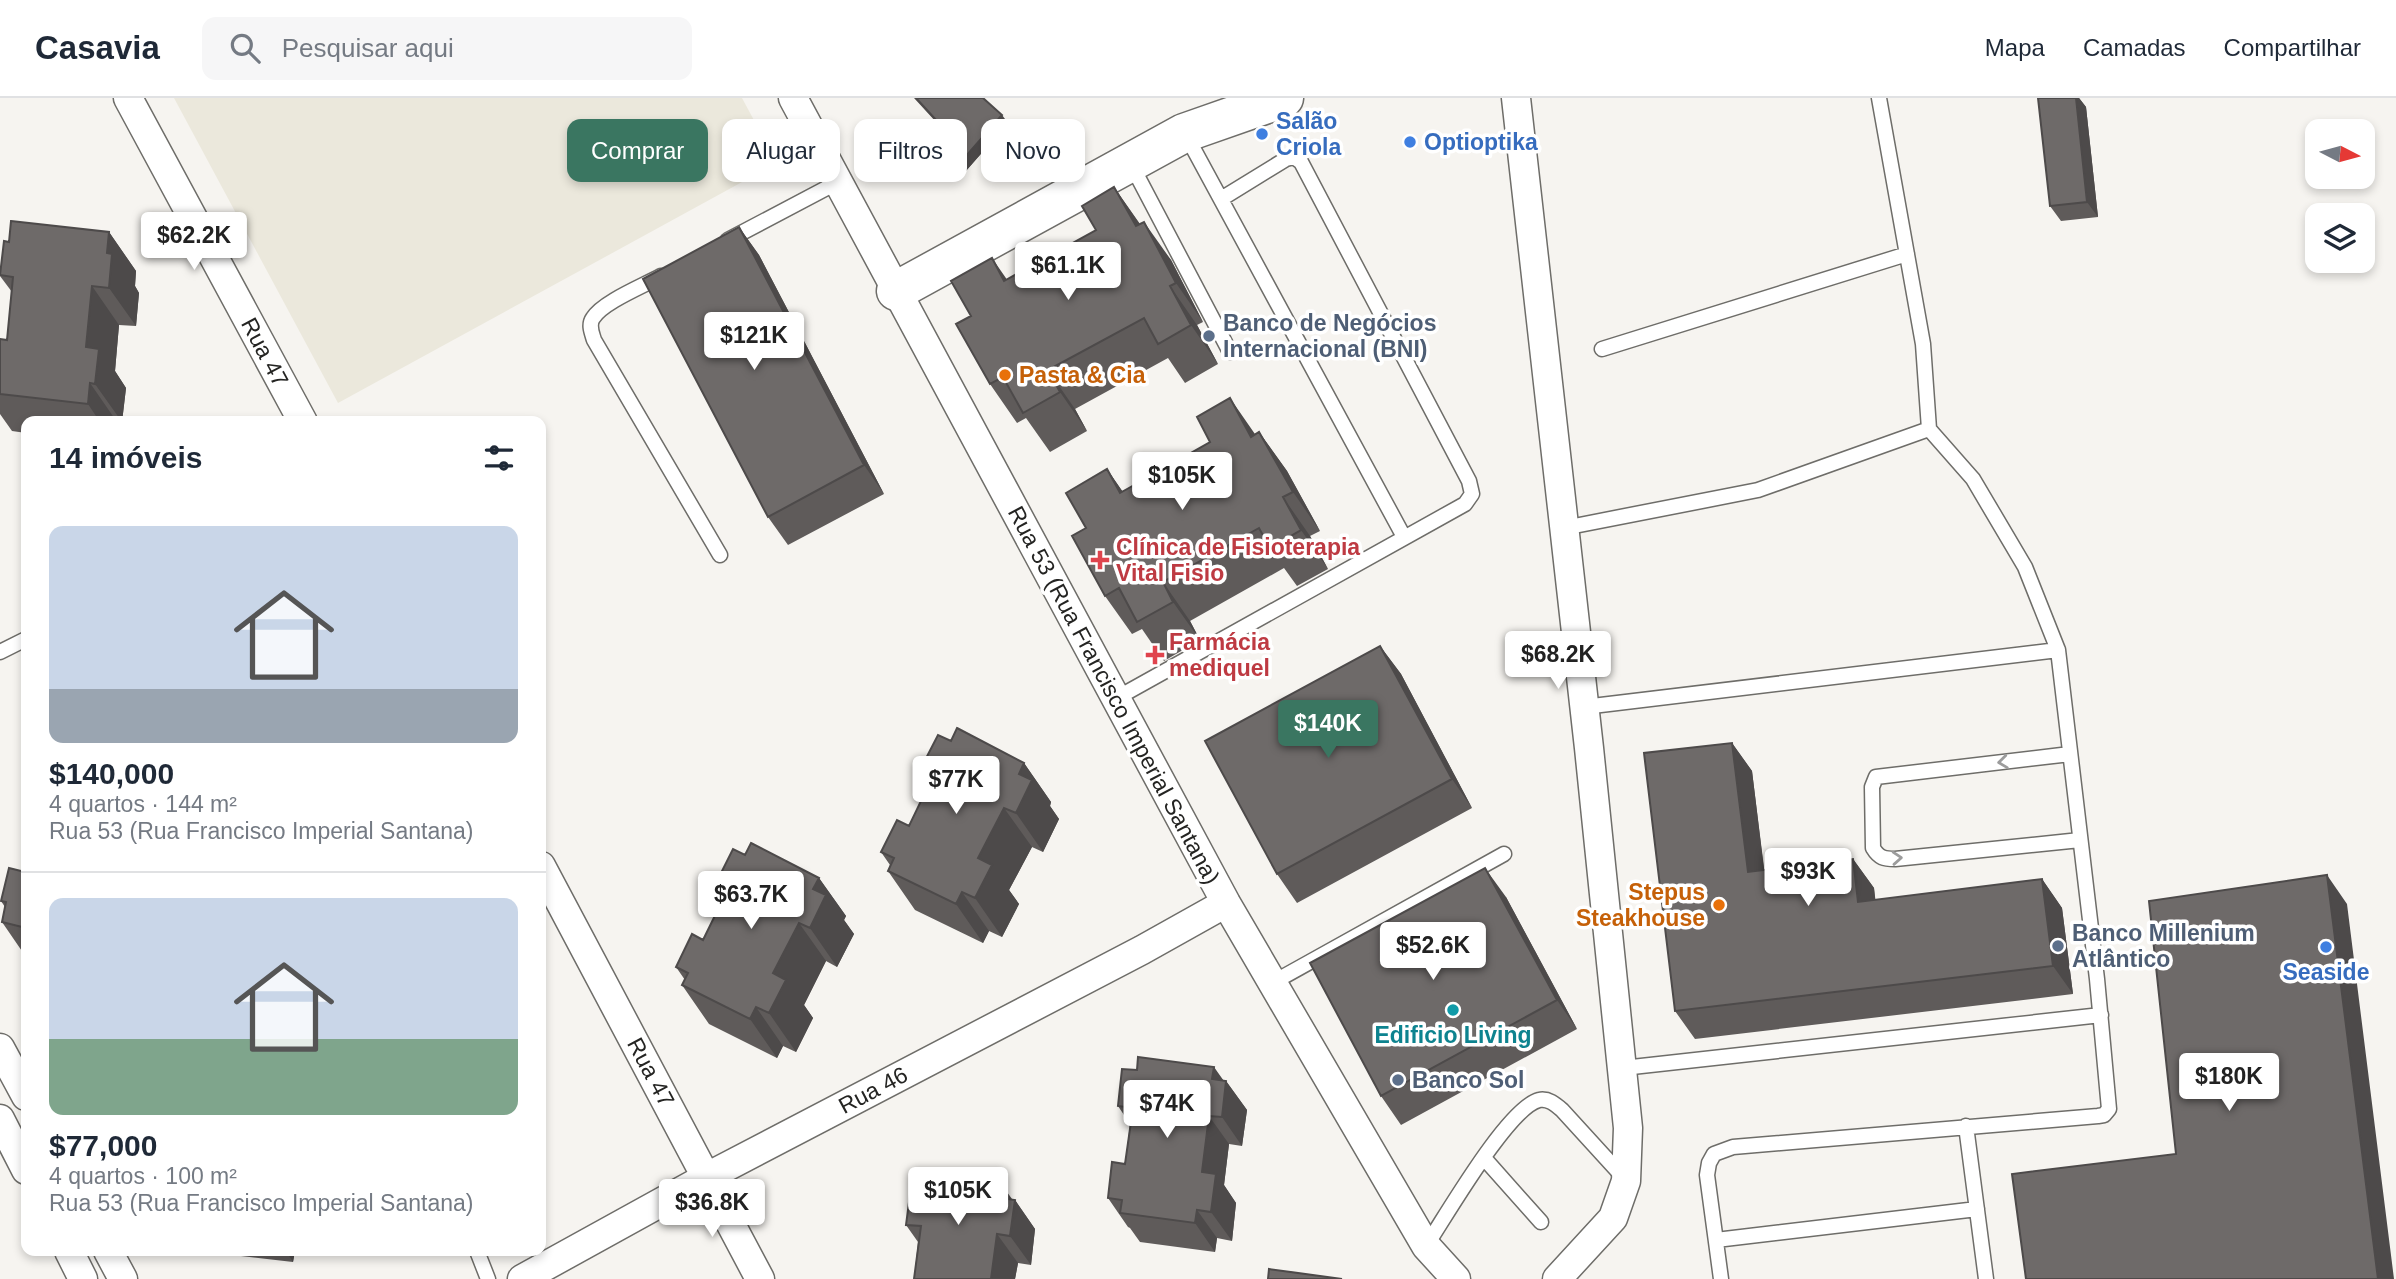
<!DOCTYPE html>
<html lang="pt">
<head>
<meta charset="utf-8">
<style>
	body { margin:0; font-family:Arial,sans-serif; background:#f6f6f7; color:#1f2937; height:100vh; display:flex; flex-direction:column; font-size:26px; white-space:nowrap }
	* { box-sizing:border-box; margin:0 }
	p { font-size:23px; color:#747a83 }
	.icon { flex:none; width:38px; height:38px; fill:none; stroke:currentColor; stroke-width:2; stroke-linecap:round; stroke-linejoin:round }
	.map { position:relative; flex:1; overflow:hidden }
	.drawer { position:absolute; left:21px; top:318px; width:525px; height:840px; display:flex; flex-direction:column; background:#fff; border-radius:14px; box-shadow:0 4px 10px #0003 }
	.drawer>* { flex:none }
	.guide { position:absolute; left:567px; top:21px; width:665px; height:63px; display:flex; gap:14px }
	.needle { width:46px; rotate:96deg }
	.tools { position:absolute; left:2305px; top:21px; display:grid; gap:14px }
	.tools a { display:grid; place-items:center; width:70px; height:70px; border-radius:14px; background:#fff; box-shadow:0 4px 10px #0003; font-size:35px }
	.price { position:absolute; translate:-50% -60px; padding:0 16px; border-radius:7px; background:#fff; color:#222; font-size:23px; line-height:46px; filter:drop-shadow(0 2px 4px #0008) }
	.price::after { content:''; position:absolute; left:50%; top:42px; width:21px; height:16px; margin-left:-10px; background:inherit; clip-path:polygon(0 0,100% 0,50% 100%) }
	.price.active { background:#3a7661; color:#fff }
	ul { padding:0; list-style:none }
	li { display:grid; align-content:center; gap:14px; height:371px; padding:0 28px }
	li+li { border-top:2px solid #e0e1e3 }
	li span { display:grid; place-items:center; height:217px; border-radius:14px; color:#555 }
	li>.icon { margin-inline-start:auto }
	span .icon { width:126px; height:126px; fill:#fffc; stroke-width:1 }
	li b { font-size:30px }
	h2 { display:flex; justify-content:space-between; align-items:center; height:84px; padding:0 28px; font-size:30px }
	.pill { padding:0 24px; border-radius:14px; background:#fff; box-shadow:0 4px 10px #0003; font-size:24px; line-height:63px }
	.pill.active { background:#3a7661; color:#fff }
	header { display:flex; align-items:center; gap:42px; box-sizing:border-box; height:98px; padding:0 35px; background:#fff; border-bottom:2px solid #e0e1e3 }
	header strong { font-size:33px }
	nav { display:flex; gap:38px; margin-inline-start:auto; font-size:24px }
	.search { width:490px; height:63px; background:#f6f6f7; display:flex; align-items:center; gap:18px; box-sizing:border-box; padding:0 24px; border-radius:14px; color:#747a83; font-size:26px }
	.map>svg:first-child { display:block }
	.built { fill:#ebe8dc }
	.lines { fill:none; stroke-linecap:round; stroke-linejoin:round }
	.lane-casing { stroke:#6e6d69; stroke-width:17 }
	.street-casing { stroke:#6e6d69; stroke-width:31 }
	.secondary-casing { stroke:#6e6d69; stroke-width:41 }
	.lane { stroke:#fff; stroke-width:14 }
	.street { stroke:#fff; stroke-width:28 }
	.secondary { stroke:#fff; stroke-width:38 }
	.wall { fill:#5f5b5a }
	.shaded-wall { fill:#4d4a4a }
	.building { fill:#6e6a69; stroke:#4d4a4a; stroke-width:2 }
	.oneway { stroke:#9c9c9c }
	.shop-dot { fill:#3f7fe0; stroke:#fff; stroke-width:2.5 }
	.service-dot { fill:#5c6f8a; stroke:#fff; stroke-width:2.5 }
	.food-dot { fill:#e8710a; stroke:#fff; stroke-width:2.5 }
	.health-dot { fill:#e0444e; stroke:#fff; stroke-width:2.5 }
	.culture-dot { fill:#0f9aa8; stroke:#fff; stroke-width:2.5 }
	.labels { text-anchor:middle; stroke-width:7; stroke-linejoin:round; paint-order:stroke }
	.shop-label { font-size:23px; font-weight:bold; fill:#366cbe; stroke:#fff; text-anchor:start }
	.service-label { font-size:23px; font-weight:bold; fill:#4e5e75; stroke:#fff; text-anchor:start }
	.street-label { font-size:23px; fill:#242422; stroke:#fff }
	.food-label { font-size:23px; font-weight:bold; fill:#c56008; stroke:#fff; text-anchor:start }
	.health-label { font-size:23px; font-weight:bold; fill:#be3a42; stroke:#fff; text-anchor:start }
	.culture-label { font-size:23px; font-weight:bold; fill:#0d838f; stroke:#fff }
</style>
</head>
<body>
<header>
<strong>Casavia</strong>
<div class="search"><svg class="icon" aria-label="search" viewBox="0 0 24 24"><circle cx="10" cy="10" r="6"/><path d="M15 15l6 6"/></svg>Pesquisar aqui</div>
<nav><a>Mapa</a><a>Camadas</a><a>Compartilhar</a></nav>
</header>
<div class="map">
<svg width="2396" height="1181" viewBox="0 0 2396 1181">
	<rect width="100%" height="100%" fill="#f6f4f0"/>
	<!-- built -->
	<path class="built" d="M174,0h568l35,65 -439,240z"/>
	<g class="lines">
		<defs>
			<path id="lane" d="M1186,37l218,402
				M1131,66l99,188
				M728,142l110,-58
				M661,178c-18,10 -58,26 -68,42 -5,7 -1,15 1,22l126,215
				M1602,251l305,-95
				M1564,430l194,-38 171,-61
				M0,554l26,-13
				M1115,601l350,-195 7,-10 -3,-13 -168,-319 -7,-5 -8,2 -65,40
				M1584,609l474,-57
				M2070,656l-194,23 -4,10 1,61c6,10 11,11 22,11l185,-19
				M1272,885l232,-129
				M1623,970l478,-53
				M1966,1028l20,153
				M1484,1060l57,64
				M1716,1142l261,-31
				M1426,1148c20,-30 82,-138 113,-146 9,-2 16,4 23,10l63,69
				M477,1153l11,28
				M1721,1181l-14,-104 2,-12 5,-9 19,-7 365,-31 6,-1 5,-6 -12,-130 -39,-329 -33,-83 -52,-88 -44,-50 -6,-85 -44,-246"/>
			<path id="street" d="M128,0l175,324
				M793,0l433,805 200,343 30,33
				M1516,0l73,650 39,380 -2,53 -13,37 -56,61
				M541,768l219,413
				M0,950l26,48
				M0,1021l26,51
				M69,1153l14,28
				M108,1153l15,28
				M522,1181l185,-102 435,-227 84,-47"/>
			<path id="secondary" d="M896,193l288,-158 100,-35"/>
		</defs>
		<!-- lane casing -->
		<use href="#lane" class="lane-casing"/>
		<!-- street casing -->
		<use href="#street" class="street-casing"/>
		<!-- secondary casing -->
		<use href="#secondary" class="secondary-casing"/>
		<!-- lane -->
		<use href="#lane" class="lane"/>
		<!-- street -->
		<use href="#street" class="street"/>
		<!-- secondary -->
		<use href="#secondary" class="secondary"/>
	</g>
	<!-- wall -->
	<path class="wall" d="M914,0h69l25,25 -50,57 -35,-30 -6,-8 19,-20z
		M2038,0h41l7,9 12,110 -37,4 -11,-15z
		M1114,89l26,37 31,36 32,62 -6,3 21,39 -33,19 -17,-25 -93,51 12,22 -37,21 -24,-34 -9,5 -27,-39 -19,-68 36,-36 89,-50z
		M739,129l20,28 125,239 -96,51 -20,-28z
		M109,134l27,39 -1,15 4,7 -3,33 -17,-1 -4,46 11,17 -4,34h-96v11l-14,-2 -12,-17v-75l7,1 5,-48 -12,-16 9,-34z
		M1259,334l28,39 33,60 -10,5 18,33 -31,17 -13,-18 -94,53 10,19 -36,21 -22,-32 -10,5 -27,-38 2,-127 15,22z
		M1380,548l21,28 71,134 -175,95 -20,-29z
		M951,643l73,22 27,39 -1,4 9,13 -16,33 -11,-5 -23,43 10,14 -17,33 -13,-6 -6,12 -68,-33 -27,-39 2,-6 -9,-13 28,-26 21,-45 -9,-13z
		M1732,645l20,28 12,99 89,-11 21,29 1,12 167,-21 20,29 11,86 -378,45 -20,-28z
		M745,757l74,23 27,38 -2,4 10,14 -17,33 -11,-6 -22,44 9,13 -17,34 -13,-6 -6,12 -68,-34 -27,-39 3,-5 -9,-13 27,-27 22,-44 -9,-13z
		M26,768v91l-24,-35 3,-15 -4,-6 24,-29z
		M1506,799l71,132 -176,96 -20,-29z
		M1137,972l89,11 21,29 -5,36 -13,-2 -5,41 12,18 -4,38 -15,-3 -2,14 -75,-10 -10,-14 -2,-1 -20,-29 17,-34 5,-40 -12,-18z
		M1002,1087l10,14 3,1 20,29 -4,36 -13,-2 -3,16h-101l4,-37 -12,-17 19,-36z
		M198,1153h97l-2,11z"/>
	<!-- shaded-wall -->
	<path class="shaded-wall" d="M2076,0h3l7,9 12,110 -11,-15z
		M1002,17l6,8 -50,57 -6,-8z
		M1114,89l27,39h-5z
		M1144,124l27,38 32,62 -27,-39z
		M739,129l20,28 125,239 -20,-29z
		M109,134l27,39 -1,15 4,7 -3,33 -27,-38 -2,-35z
		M992,160l27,39 -15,-16z
		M92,188l27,39 -4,46 11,17 -4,34 -27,-38 -9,-37z
		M1170,188l27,39 21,39 -27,-39z
		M1048,272l27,39 12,22 -27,-39z
		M90,285l27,39h-17l-12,-18z
		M1230,300l27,39h-6z
		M1259,334l28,39 33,60 -27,-39z
		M1107,371l27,39 -14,-15z
		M1283,399l27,39 18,33 -27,-39z
		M1163,484l27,39 10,19 -27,-38z
		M1380,548l21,28 71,134 -20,-29z
		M1732,645l20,28 16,129 -20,-28z
		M1024,665l27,39 -1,4 9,13 -16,33 -27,-39 3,-39z
		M1004,710l28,39 -23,43 10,14 -17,33 -27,-39 3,-40z
		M1853,761l21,29 5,42 -21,-28z
		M1485,770l21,29 71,132 -20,-29z
		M2327,777l20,29 47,375h-16z
		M819,780l27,38 -2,4 10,14 -17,33 -27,-39 3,-39z
		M2042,781l20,29 11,86 -20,-28z
		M962,794l27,39 -6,12 -27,-39z
		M799,825l27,38 -22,44 9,13 -17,34 -27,-39 4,-40z
		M756,909l27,39 -6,12 -27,-39z
		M1214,969l12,17v-3l21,29 -5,36 -20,-29 -10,-38z
		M1209,1018l20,28 -5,41 12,18 -4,38 -21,-29 -9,-40z
		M1002,1087l12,18 1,-3 20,29 -4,36 -21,-29 -10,-38z
		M1197,1112l20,28 -2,14 -20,-29z
		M997,1136l21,29 -3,16h-24z
		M286,1153h9l-2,11z"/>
	<!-- building -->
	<path class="building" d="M916,0h67l19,17 -50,57 -35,-30 20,-21z
		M2038,0h38l11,104 -37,4z
		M1114,89l22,39 8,-4 32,61 -6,3 21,39 -33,19 -14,-26 -96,52 12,22 -37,21 -20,-36 -13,7 -34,-60 15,-8 -20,-35 41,-23 12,23 92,-51 -14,-24z
		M11,123l98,11 -2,21 5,1 -3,34 -17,-2 -6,61 13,2 -4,35 -5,-1 -2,21 -88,-10v-55l7,1 6,-63 -13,-2 4,-34 5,1z
		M739,129l125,238 -96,52 -125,-238z
		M1230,300l21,39 8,-5 34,60 -10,5 18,33 -31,18 -11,-20 -96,54 10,20 -36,20 -18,-34 -14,8 -33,-60 14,-8 -20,-35 41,-24 13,24 90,-51 -13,-25z
		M1380,548l72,133 -175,95 -72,-133z
		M957,630l67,35 -5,11 13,6 -16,33 -12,-5 -26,50 14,7 -17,33 -13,-6 -6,12 -68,-33 6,-13 -13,-6 16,-32 12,6 25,-52 -13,-6 17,-33 13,6z
		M1732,645l16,129 105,-13 5,43 184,-23 11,87 -378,45 -31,-258z
		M751,745l68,35 -6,11 13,6 -16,33 -11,-5 -26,50 13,7 -17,33 -13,-6 -6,12 -68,-34 6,-12 -12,-6 16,-33 11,6 25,-51 -12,-6 17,-34 12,6z
		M26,768v62l-24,-6 4,-20 -5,-1 8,-33 16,4z
		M1485,770l72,132 -176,96 -71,-133z
		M2327,777l51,404h-352l-14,-105 164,-20 -27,-253z
		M1138,959l76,10 -2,12 14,2 -4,36 -13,-1 -7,56 14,2 -5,38 -14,-2 -2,13 -75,-10 2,-13 -14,-2 4,-36 13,2 8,-56 -15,-2 4,-37 15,1z
		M927,1077l75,10 -2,13 15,2 -5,36 -13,-2 -6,45h-77l7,-53 -15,-1 5,-38 14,2z
		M1269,1171l73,10h-74z"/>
	<!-- one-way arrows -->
	<defs><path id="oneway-chevron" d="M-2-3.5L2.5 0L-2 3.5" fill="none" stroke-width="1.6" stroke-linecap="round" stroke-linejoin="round" transform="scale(1.75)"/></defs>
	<g class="oneway">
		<use href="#oneway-chevron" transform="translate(2003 664) rotate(173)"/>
		<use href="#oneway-chevron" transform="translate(1897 760) rotate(-4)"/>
	</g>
	<!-- markers -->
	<g class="shop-dot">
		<circle cx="1262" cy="36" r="7"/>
		<circle cx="1410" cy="44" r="7"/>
		<circle cx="2326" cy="849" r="7"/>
	</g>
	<g class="service-dot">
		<circle cx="1209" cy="238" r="7"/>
		<circle cx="2058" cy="848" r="7"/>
		<circle cx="1398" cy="982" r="7"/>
	</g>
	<g class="food-dot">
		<circle cx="1005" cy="277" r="7"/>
		<circle cx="1719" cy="807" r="7"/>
	</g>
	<g class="health-dot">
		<path d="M1096.5 451.5h7v7h7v7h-7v7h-7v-7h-7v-7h7z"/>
		<path d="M1151.5 546.5h7v7h7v7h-7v7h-7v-7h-7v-7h7z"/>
	</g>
	<circle class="culture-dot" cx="1453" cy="912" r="7"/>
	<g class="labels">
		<!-- shop labels -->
		<g class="shop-label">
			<text x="1276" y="31">Salão<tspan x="1276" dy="26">Criola</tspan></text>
			<text x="1424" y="52">Optioptika</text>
			<text x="2326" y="882" text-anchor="middle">Seaside</text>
		</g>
		<!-- service labels -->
		<g class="service-label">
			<text x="1223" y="233">Banco de Negócios<tspan x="1223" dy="26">Internacional (BNI)</tspan></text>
			<text x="2072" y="843">Banco Millenium<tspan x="2072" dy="26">Atlântico</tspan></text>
			<text x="1412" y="990">Banco Sol</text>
		</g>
		<!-- street labels -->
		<g class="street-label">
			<text transform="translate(265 254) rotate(62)" y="8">Rua 47</text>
			<text transform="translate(1114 597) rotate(62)" y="8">Rua 53 (Rua Francisco Imperial Santana)</text>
			<text transform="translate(651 974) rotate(62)" y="8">Rua 47</text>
			<text transform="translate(873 992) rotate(-28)" y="8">Rua 46</text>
		</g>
		<!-- food labels -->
		<g class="food-label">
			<text x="1019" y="285">Pasta &amp; Cia</text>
			<text x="1705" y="802" text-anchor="end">Stepus<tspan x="1705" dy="26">Steakhouse</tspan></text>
		</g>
		<!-- health labels -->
		<g class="health-label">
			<text x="1116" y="457">Clínica de Fisioterapia<tspan x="1116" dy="26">Vital Fisio</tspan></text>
			<text x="1169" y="552">Farmácia<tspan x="1169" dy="26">mediquel</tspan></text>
		</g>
		<!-- culture labels -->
		<g class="culture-label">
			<text x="1453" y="945">Edificio Living</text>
		</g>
	</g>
</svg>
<div class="tools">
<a><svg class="needle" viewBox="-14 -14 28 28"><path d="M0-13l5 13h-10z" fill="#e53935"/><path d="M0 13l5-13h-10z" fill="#747a83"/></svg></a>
<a><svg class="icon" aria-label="layers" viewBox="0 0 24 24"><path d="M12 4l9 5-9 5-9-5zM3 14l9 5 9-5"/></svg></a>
</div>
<b class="price" style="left:194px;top:174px">$62.2K</b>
<b class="price" style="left:1068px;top:204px">$61.1K</b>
<b class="price" style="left:754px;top:274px">$121K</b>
<b class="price" style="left:1182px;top:414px">$105K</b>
<b class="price" style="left:1558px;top:593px">$68.2K</b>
<b class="price active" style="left:1328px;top:662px">$140K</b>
<b class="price" style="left:956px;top:718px">$77K</b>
<b class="price" style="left:1808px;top:810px">$93K</b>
<b class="price" style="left:751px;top:833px">$63.7K</b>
<b class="price" style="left:1433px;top:884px">$52.6K</b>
<b class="price" style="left:2229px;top:1015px">$180K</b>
<b class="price" style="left:1167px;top:1042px">$74K</b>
<b class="price" style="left:958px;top:1129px">$105K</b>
<b class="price" style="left:712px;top:1141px">$36.8K</b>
<div class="guide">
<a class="pill active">Comprar</a>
<a class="pill">Alugar</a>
<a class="pill">Filtros</a>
<a class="pill">Novo</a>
</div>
<section class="drawer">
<h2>14 imóveis<svg class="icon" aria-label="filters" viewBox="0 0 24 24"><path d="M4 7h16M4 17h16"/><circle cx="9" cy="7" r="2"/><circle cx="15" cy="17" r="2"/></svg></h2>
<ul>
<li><span style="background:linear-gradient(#c9d6e8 75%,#9aa5b1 0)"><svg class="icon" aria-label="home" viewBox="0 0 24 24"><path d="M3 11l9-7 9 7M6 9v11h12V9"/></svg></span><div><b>$140,000</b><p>4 quartos · 144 m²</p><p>Rua 53 (Rua Francisco Imperial Santana)</p></div></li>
<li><span style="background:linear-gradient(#c9d6e8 65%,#7fa58c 0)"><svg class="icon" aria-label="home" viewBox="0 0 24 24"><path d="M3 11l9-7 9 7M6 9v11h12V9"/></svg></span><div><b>$77,000</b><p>4 quartos · 100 m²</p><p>Rua 53 (Rua Francisco Imperial Santana)</p></div></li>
</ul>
</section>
</div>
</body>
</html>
